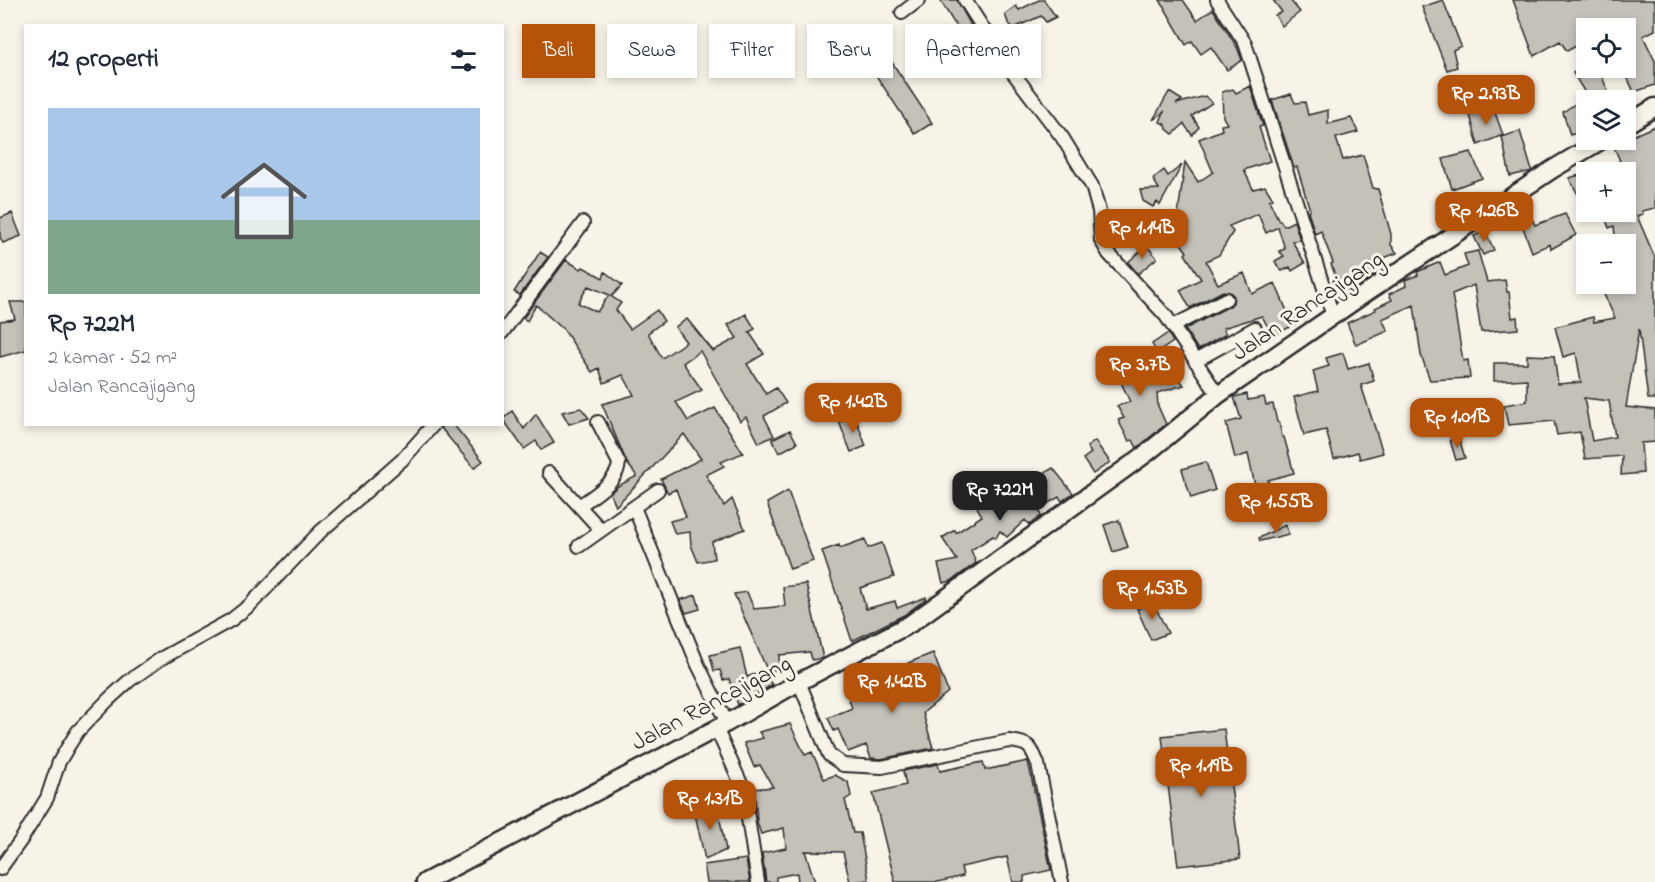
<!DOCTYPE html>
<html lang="id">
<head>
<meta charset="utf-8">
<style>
	body { margin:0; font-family:"Indie Flower",sans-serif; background:#f2f2f3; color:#1f2937; height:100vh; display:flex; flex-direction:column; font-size:22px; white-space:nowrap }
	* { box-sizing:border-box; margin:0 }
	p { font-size:20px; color:#747a83 }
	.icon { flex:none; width:33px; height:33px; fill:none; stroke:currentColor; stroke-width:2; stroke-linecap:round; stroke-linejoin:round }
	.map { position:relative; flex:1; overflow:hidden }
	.sheet { position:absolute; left:24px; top:24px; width:480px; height:402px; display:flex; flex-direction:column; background:#fff; border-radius:0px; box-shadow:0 3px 9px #0003 }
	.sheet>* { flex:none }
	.top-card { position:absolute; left:522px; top:24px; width:570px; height:54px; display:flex; gap:12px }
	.controls { position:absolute; left:1576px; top:18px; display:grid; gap:12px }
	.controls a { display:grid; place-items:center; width:60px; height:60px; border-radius:0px; background:#fff; box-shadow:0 3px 9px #0003; font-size:30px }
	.price { position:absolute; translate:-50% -51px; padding:0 14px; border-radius:12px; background:#b45309; color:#fff; font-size:20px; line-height:39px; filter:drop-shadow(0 2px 3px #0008) }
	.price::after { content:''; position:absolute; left:50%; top:36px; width:18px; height:14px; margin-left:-9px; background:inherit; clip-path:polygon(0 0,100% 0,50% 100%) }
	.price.selected { background:#222; color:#fff }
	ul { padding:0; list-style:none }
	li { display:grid; align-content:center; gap:12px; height:318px; padding:0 24px }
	li span { display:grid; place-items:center; height:186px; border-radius:0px; color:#555 }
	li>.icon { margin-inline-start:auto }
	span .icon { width:108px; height:108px; fill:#fffc; stroke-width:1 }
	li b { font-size:26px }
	h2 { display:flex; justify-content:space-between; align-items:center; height:72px; padding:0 24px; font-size:26px }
	.chip { padding:0 21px; border-radius:0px; background:#fff; box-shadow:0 3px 9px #0003; font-size:21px; line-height:54px }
	.chip.selected { background:#b45309; color:#fff }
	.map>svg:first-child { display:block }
	.building { fill:#c4c1b9; stroke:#2b2b2b; stroke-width:1.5; fill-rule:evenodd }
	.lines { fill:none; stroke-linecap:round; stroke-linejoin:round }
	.minor-casing { stroke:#2b2b2b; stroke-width:16 }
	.major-casing { stroke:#2b2b2b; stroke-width:21 }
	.minor { stroke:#f7f3e8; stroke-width:12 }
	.major { stroke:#f7f3e8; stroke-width:16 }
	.labels { text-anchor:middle; stroke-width:6; stroke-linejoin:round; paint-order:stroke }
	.street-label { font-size:24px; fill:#2b2b2b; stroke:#f7f3e8 }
</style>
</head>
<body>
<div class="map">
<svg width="1655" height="882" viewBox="0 0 1655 882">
	<rect width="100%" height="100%" fill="#f7f3e8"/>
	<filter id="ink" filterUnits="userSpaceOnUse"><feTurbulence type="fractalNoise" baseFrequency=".0167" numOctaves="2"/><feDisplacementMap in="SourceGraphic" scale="12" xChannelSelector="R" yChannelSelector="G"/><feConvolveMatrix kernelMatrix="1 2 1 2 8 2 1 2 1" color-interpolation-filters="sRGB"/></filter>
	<g filter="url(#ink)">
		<!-- building -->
		<path class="building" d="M940,0h17l31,57 -26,12 -8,-18 14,-5z
			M1039,0h5l12,17 -10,5 -5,-6 -27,12 -6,-5 -3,-9 11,-8 3,4z
			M1160,0h23l14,20 16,-11 24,38 5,13 -15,10 -16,-23 -10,7 -9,-13 -6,4z
			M1273,0h17l10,12 -18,14 -7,-11 7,-3z
			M1443,0l18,46 -8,4 4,17 -10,3 -25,-63z
			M1513,0h142v30l-12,6 12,25v24l-21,7 -11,-24h3v-40h-39v12l-20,11 -7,-10 -26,15z
			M880,44l52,79 -17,11 -52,-78z
			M1581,68h17l14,32h-23l-2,-3v33l-17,5 -7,-23 24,-16 -14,-23z
			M1250,86l13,40 -4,1 11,34 -26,9 9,19 12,-3 8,13 -4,1 10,21 1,-1 4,6 10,-5 6,19 -8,1 13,22 -13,8 -2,-4 -8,4 -4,-4 -3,-6 9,-5 -5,-5 6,-2 -7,-22 -12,6 -8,-19 -29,12 4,6 -14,23 -13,6 12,23 26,-11 8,21 23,-11 12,28 4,-1 6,13 -20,11 -5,1 -10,-19 -39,12 3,6 -28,16 -13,-21 45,-23 3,-3 1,-7 -4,-4 -7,-1 -33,17 -10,-18 21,-11 -16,-25 2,-2 -19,-26 9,-4 8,-60 13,20 15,-10 -14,-33 23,-9 -1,-5 6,-1 -4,-7 -1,-25 11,-3 3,4z
			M1169,92l13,8 -6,4 29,-8 7,7 -20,13 7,11 -7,8 -8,-11 -11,10 -6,-5 -1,-4 -6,-3 4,-10 -11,8z
			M1291,94l4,9 10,-1 3,13 20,-5v14l23,-6 7,14 -22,6 7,22 20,-5 10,33 5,1 13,45v11l6,8 -26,10 3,12 -8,5 -3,-9 -26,9 -6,-16 2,-1 -12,-32 -6,3 -7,-23 2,-1 -13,-43 -3,1 -22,-68z
			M1493,107l10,28 -25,10 -8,-30z
			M1655,126v82l-13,3 1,3 -6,2 18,42v141h-7l-9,-70 -13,78 29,3v32l-14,1 2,30 -22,2 1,-19 -37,3 -5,-27 -23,3 -3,-14 -46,4 -4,-20 23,-4v-22l-33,2v-18h33v-8l27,1 4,28 23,-2 -5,-29 -13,4 -8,-30 38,-10 1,5 21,-4 -14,-30 8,-4h17v-40h-10l-2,-18 -5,2 -5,-14 7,-2h15v-40h-30l24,-11 -8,-19 14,-2v-3l2,1zM1584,398l25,3 6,36 -23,4z
			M1520,131l12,40 -22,5 -8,-39z
			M1471,152l11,26 -30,11 -9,-30z
			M1182,165l-22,40 -3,-3 -4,5 -10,-6 -3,-11 19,-1 -6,-10 11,-9 4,6z
			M1587,173v22l-7,3 -11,-20z
			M12,213l9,23 -18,7 -3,-6v-19z
			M1529,213l6,12 30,-11 11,21 -25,14 -1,-5 -18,8 -12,-33z
			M1485,231l9,19 -11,5 -9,-19z
			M1147,246l10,12 -19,16 -10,-12z
			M1478,251l9,31 18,-2 2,12h2l3,26 5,-1 1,12 -37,3 -7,-47 -22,9 11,67 5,-1 2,18 -40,2 -9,-25 -7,-50 -32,14 6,12 -32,14 -9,-22 29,-13 -1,-2 17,-8 -3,-6 17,-8 -1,-6 13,-5 -1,-3 23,-10 5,13 23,-9 -4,-12z
			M540,252l8,5 -28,38 -6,-3z
			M566,260l15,9 2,-2 20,11 2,-6 17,13 -10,11 -24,-10 -10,17 19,9 12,-17 12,8 -5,7 14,19 27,-19 7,11 -16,12 14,25 24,-16 -11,-15 12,-8 26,32 24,-13 -9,-13 18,-11 9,15 -6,3 15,22 -17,10 19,30 10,-6 10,15 -22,13 10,20 -15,7 -13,-26 -6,4 -40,-70 -17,12 19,27 -26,12 12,19 27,-13 28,45 -22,9 3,4 -18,9 18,31 8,-7 13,30 -33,13 2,17 -16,3 -7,-17 -1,-13 -15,2 -5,-13 16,-4 -10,-28 -8,4 -7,-14 40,-20 -17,-25 -68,72 -6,-13 8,-7 19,-10 -10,-13 -25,-59 32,-9 -11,-20 -19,8 -5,-15 -7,4 -28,-42 -28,-25 -9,16 -4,-3z
			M1344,278l5,14 -11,8 -6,-18z
			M10,302h16v48l-26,7v-36l15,-2z
			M1168,333l5,9 -16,11 -5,-9z
			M1126,349l20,31 23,-13 15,18 -27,8 1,13 8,18 -29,24 -4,-8 -4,1 -11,-21 6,-2 -7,-12 13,-4 -14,-31 -4,7 -6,-7 -2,-10z
			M1343,353l5,16 21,-6 5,18 -13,4 22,68 -23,6 -2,-7 -24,7 -8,-29 -22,5 -10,-38 24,-6 -5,-20 16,-5 -3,-8z
			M1247,394l1,6 16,-3 2,8 7,-1 4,18h2l3,15h2l10,36 -26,7 2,7 -14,3 -8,-36 -13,4 -9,-35 15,-4 -7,-22z
			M581,408l8,10 -20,6 -7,-12z
			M512,411l12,18 12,-15 18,29 -13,7 -5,-9 -12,8 -21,-30z
			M855,416l11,30 -15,6 -12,-30z
			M442,424h11l30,37 -9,7 -33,-40z
			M790,430l7,13 -18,10 -7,-14z
			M1459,438l6,20 -9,2 -6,-20z
			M1095,441l15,21 -17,12 -10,-15 8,-6 -4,-6z
			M1206,462l9,28 -24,8 -9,-29z
			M1053,468l20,25 -11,8 -3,-4 -21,12 3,7 -12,9 -4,-5 -18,17 -7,-6 -4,7 -3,-2 -22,14 5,13 -25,18 -8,2 -5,-19 19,-4 -15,-22 13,-8 1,3 26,-17 -5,-9 10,-12 19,17 8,-14 23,-11 -5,-7z
			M788,491l25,70 -23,8 -23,-66z
			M1119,520l9,27 -15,5 -9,-27z
			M1285,525l4,9 -29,7 -1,-3z
			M865,539l3,9 14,-5 12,34 -34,11 6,21 29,-8 2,7 29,-11v2l-22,16 -52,26 -30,-90 17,-6 1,3z
			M806,584l17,74 -11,2 -2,-8 -31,3v14l-11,3 -34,-78 13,-2 7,17 31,-3 -2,-19z
			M696,595l4,14 -14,4 -6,-13z
			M1153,602l15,31 -17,7 -14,-31z
			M740,648l7,29 16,-6 9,14 -34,20 -9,-26 -6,1 -3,-10 -6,1 -4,-16z
			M933,653l15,39 -25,21 10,35 -52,11 -10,-1 -5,-13 -18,7 -10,-23 -4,2 -6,-13 24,-10 -3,-8 23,-8 -4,-12 20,-7 9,28 21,-6 -10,-32z
			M790,724l15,31 7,-3 12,27 11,-4 13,7 3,14 -6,4 8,33h7l9,47 -19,2 -7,-30 -38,-1 10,31h-17l-1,-9 -21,4v5h-10l-4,-29 24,-5 -2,-20 -23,6 -4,-12 -2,-25 -3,-8 21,-2 -13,-22 -6,2 -10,-24 19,-5 -4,-6z
			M1224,729l16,130 -62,7 -16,-130z
			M1028,761l23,109 -27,6v6h-11l-6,-25 -46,10 2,9 -25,6h-43l-22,-89 33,-8 -3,-14 35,-7 2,7 43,-9 2,8z
			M717,805l9,45 -21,10 -11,-51z
			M746,859l4,23h-43l-3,-17z"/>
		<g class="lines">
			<defs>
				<path id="minor" d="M965,0l39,61 58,76 30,49 7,25 2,29 8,14 57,62 52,79
					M1217,0l28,43 88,273
					M902,13l17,-13
					M1173,326l53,-27
					M502,333l81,-110
					M1195,361l60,-33
					M549,473l52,57
					M658,490l-24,17 64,158 29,58
					M579,506c14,-10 39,-24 40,-43l-21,-41
					M579,546l55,-39
					M799,682l30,73 14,10 39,2 127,-26c20,2 22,5 29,23l24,118
					M716,728l31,69v15l11,70
					M0,869l21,-29 26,-42 12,-36 10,-17 9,-14 31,-32 21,-19 32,-22 69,-38 19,-15 70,-73 82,-72 32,-36"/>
				<path id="major" d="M1626,125l29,-18
					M425,882l302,-159 72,-41 111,-58 237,-171 71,-58 148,-102 187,-124 49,-29"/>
			</defs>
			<!-- minor casing -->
			<use href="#minor" class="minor-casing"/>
			<!-- major casing -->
			<use href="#major" class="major-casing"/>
			<!-- minor -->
			<use href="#minor" class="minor"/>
			<!-- major -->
			<use href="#major" class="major"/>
		</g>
	</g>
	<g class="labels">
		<!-- street labels -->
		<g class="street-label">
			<text transform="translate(1307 305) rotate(-34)" y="8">Jalan Rancajigang</text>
			<text transform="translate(711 702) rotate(-28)" y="8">Jalan Rancajigang</text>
		</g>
	</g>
</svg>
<div class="controls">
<a><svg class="icon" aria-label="locate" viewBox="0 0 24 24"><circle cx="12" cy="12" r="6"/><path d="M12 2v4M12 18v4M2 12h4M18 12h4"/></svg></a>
<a><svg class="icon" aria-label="layers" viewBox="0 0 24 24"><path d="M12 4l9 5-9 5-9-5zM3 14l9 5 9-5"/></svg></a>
<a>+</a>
<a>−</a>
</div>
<b class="price" style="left:1486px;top:126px">Rp 2.93B</b>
<b class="price" style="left:1484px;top:243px">Rp 1.26B</b>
<b class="price" style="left:1142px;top:260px">Rp 1.14B</b>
<b class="price" style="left:1140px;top:397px">Rp 3.7B</b>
<b class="price" style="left:853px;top:434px">Rp 1.42B</b>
<b class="price" style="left:1457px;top:449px">Rp 1.01B</b>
<b class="price selected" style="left:1000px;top:522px">Rp 722M</b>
<b class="price" style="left:1276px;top:534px">Rp 1.55B</b>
<b class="price" style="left:1152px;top:621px">Rp 1.53B</b>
<b class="price" style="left:892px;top:714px">Rp 1.42B</b>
<b class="price" style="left:1201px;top:798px">Rp 1.19B</b>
<b class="price" style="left:710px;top:831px">Rp 1.31B</b>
<div class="top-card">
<a class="chip selected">Beli</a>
<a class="chip">Sewa</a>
<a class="chip">Filter</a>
<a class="chip">Baru</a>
<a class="chip">Apartemen</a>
</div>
<section class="sheet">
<h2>12 properti<svg class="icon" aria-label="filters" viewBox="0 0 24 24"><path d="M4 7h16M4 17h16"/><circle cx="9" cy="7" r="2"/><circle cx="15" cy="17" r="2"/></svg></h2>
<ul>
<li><span style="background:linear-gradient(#a9c7e8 60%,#7fa58c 0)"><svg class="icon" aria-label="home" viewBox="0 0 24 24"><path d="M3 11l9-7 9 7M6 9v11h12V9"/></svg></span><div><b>Rp 722M</b><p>2 kamar · 52 m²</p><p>Jalan Rancajigang</p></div></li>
</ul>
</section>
</div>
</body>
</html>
